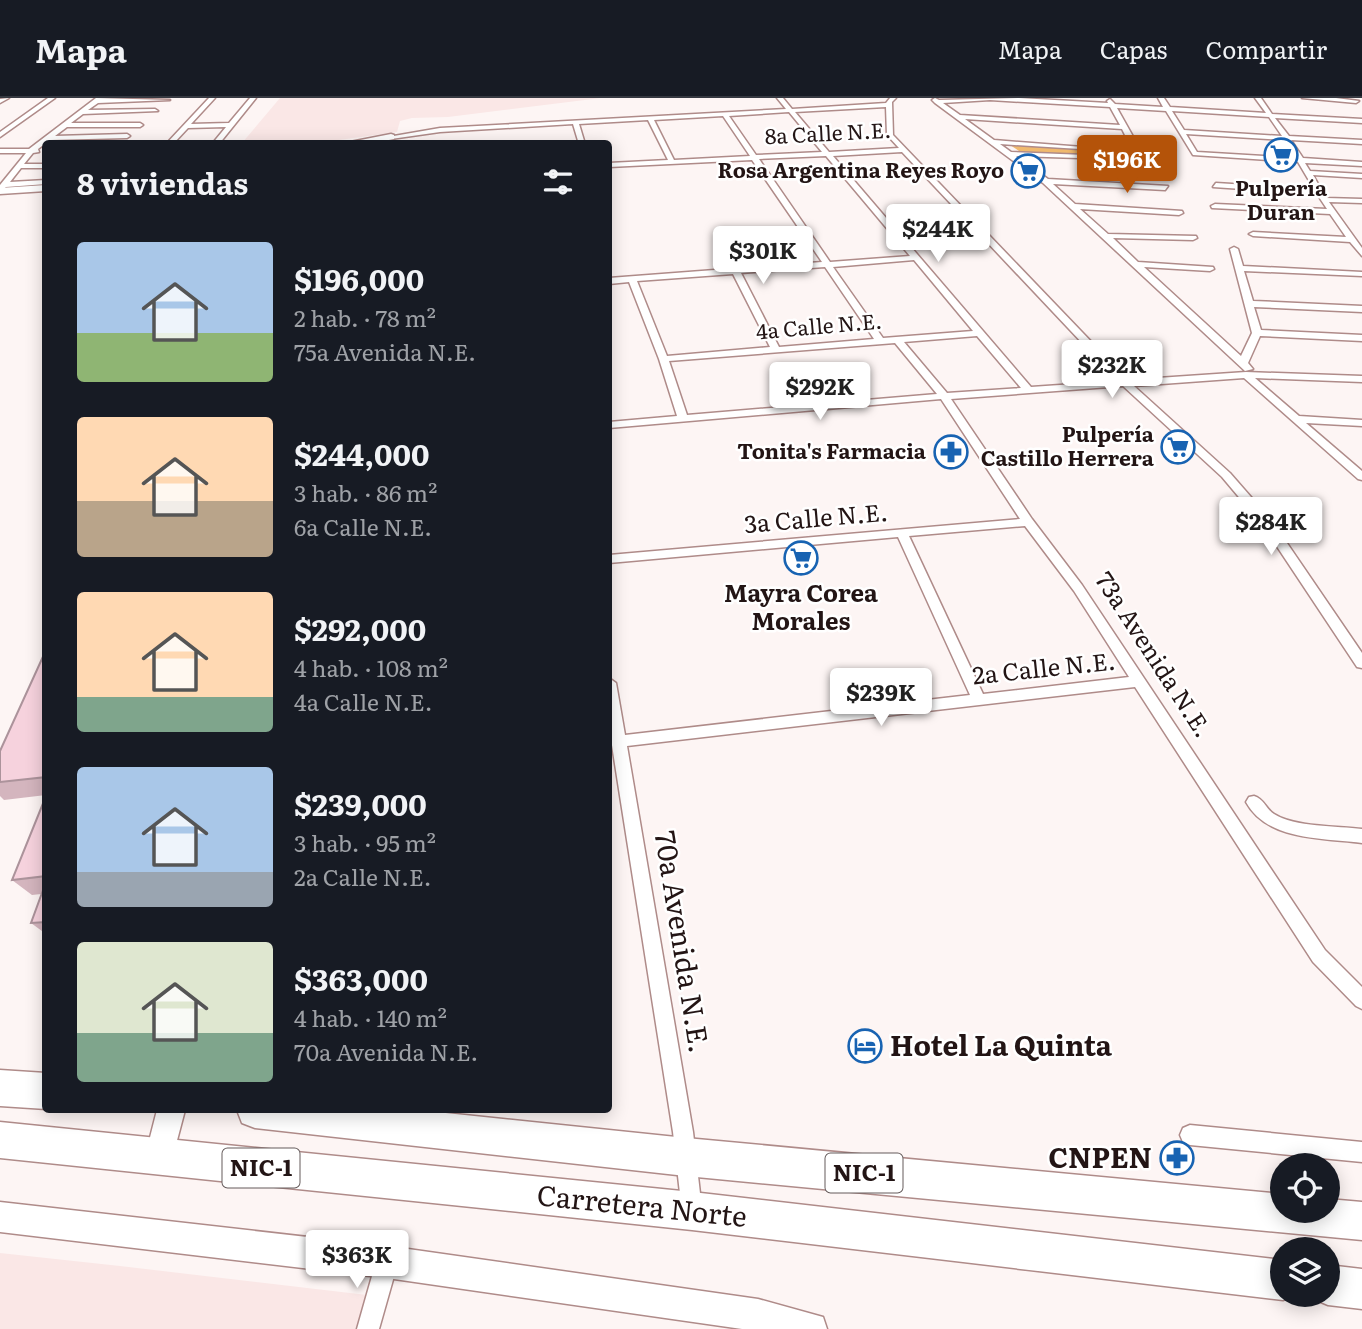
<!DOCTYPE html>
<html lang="es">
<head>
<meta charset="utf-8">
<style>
	body { margin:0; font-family:Literata,serif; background:#20242c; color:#f1f3f6; height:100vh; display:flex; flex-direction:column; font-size:26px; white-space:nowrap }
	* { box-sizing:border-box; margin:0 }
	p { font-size:23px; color:#9ea1a6 }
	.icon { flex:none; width:38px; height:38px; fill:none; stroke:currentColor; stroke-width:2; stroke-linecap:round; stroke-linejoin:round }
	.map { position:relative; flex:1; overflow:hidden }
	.drawer { position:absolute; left:42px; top:42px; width:570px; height:973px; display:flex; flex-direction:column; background:#171b24; border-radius:7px; box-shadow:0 4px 18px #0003 }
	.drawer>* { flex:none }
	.tools { position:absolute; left:1270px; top:1055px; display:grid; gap:14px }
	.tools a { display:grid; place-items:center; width:70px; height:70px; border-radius:50%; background:#171b24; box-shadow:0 4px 18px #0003; font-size:35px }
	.price { position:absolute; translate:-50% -60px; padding:0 16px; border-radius:7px; background:#fff; color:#222; font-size:23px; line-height:46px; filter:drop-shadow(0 2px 4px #0008) }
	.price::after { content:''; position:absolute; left:50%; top:42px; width:21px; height:16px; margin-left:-10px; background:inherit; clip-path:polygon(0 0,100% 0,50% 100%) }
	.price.current { background:#b45309; color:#fff }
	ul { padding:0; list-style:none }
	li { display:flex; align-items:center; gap:21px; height:175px; padding:0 35px }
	li span { display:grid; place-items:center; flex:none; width:196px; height:140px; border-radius:7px; color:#555 }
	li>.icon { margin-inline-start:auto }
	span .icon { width:84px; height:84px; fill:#fffc; stroke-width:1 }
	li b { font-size:30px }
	h2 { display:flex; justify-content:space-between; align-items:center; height:84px; padding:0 35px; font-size:30px }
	header { display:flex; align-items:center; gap:42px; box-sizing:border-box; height:98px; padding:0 35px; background:#171b24; border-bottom:2px solid #363941 }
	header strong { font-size:33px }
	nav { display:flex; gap:38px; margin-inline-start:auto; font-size:24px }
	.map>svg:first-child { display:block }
	.built { fill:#fae7e6 }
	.green { fill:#f0b96e }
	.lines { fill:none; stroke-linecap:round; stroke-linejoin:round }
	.street-casing { stroke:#af8b89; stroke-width:3 }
	.secondary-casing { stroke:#af8b89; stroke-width:3 }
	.highway-casing { stroke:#af8b89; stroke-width:3 }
	.street { fill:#fff; fill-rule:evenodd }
	.secondary { fill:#fff; fill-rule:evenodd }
	.highway { fill:#fff; fill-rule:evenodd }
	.wall { fill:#d4b5be }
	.building { fill:#f6d2dd; stroke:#ac939b; stroke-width:2 }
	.labels { text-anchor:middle; stroke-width:5; stroke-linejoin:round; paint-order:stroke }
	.far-street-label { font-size:21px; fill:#231515; stroke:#fff }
	.far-poi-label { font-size:21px; font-weight:bold; fill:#231515; stroke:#fff; text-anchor:end }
	.shield { fill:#fff; stroke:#655b5b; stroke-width:2 }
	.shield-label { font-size:23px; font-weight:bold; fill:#231515 }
	.street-label { font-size:24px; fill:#231515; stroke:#fff }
	.poi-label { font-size:24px; font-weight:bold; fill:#231515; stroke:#fff }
	.near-street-label { font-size:28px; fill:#231515; stroke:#fff }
	.near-poi-label { font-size:28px; font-weight:bold; fill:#231515; stroke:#fff; text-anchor:start }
</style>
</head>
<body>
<header>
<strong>Mapa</strong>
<nav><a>Mapa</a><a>Capas</a><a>Compartir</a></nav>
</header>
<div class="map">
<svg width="1362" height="1231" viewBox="0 0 1362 1231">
	<rect width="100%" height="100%" fill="#fdf5f4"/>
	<!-- built -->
	<path class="built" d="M280,0h321l-153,19 -36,1 -12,3 -3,11 -80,11h-75z
		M0,1155l120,13 247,29 -7,34h-360z"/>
	<!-- green -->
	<path class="green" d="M1004,43l133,9 7,12 -119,-7z"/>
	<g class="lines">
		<defs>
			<path id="street" d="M9,0l-9,5v-4z
				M48,0h7l-55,39v-5z
				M96,0l74,2 -72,3 -10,7 67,-1 3,2 -75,3 -12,9h69l3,2 -3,2h-73l-12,9 72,-2 3,2 -3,2 -77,2 -12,9 1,3 -6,1 -9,11h22v4h-25l-11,14 36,-2v4l-40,3 -6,5v-7l26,-32h-26v-4h29z
				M209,0h6l-24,26 38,-1 21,-25h6l-37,46h-7l14,-17 -38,1 -15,16h-7z
				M777,0h6l9,11 94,-6 4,-5h6l-4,4 1,33 235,245 118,-8 116,4v6l-107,-4 44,38 63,4v6l-56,-3 56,48v9l-4,-1 -114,-101 -110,8 96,87 42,48 90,132v15l-5,-1 -93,-140 -42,-50 -99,-91 -172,13 81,120 50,66 243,365 37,37v22l-6,-3 -43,-44 -178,-275 -508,59 66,386 9,79 -3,7 -7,3 -7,-3 -3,-7 -9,-79 -64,-406v-48l7,5 9,52 345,-40 -72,-158 -289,26v-8l411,-36 -79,-120 -332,29v-6l68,-6 -18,-57 -30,-77 -20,2v-6l213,-16 -70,-102 -143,7v-4l59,-3 -20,-40 -69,4 6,20h-6l-6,-20 -133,8 -49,7 -3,-2 52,-9 346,-19zM886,9l1,28 12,13 -70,4 -34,-40zM789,14l33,40 -66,3 -27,-39zM723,18l27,40 -76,4 -20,-40zM902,54l216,229 -87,6 -198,-231zM826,58l84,100 -80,6 -71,-103zM914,162l59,71 -90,7 -50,-71zM825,169l49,72 -95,8 -38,-74zM733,176l37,73 -103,9 -30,-75zM977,238l44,52 -74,5 -43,-51zM895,245l42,51 -250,21 -18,-54zM1025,428l49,65 55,86 -146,17 -74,-158z
				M935,0l4,2 80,-2 89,5 -1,-2 3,-2 5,5 48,3 -5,-9h6l6,9 96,6 -11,-15h6l11,16 90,5v4l-87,-5 14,18 73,4v4l-71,-4 12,18 59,4v4l-57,-3 5,8 52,3v4l-49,-3 13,23 36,1v4l-33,-1 33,46v8l-12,-14 -97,-6 -4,-2 4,-2 93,5 -16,-23 -118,-6 -1,-2 4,-2 112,5 -10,-15 -104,-7 3,-4 98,6 -16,-27 -105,-7 -27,-44 -49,-3 23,41 2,11 -126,-4 32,23 120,7 -3,4 -112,-6 22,20 107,7 1,2 -4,2 -99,-6 28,25 88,2 1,2 -4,2 -80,-2 25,24 75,5 1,2 -4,2 -66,-4 97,89 11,-23 -22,-84 4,-2 4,2 5,17 119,6v4l-118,-5 9,30 109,5v6l-108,-5 7,23 101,5v6l-102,-5 -12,27 5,6 -8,2 -202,-188 -108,-80 -3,-3zM990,2l120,7 10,18 -160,-10 -17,-12zM1172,13l97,6 13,19 -98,-6zM965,21l157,10 14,28 -125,-5 -11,-8 80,5 3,-2 -89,-7zM1186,36l99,6 11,18 -99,-6z
				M1302,0h34l23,3 -3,2z
				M1254,698c10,3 12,13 20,18 20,13 64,12 88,15v14c-38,-5 -95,-2 -116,-41l3,-5z
				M1190,1027l172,17v20l-172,-17 -7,-3 -3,-7 3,-7z
				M387,1153l7,4 4,7 -19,67h-22l19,-67 4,-7z"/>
			<path id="secondary" d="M391,36l3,1v4l-26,5h-28z
				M46,87v6l-46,3v-6z
				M157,1012h28l-15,57 -10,5 -10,-5 -5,-10z
				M0,1104l387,44 371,53 65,18 4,12h-85l-355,-51 -387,-46z"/>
			<path id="highway" d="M0,972l46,3v36l-46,-3z
				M237,1012h180l269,28 597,56v17h45v-12l34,3v38l-676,-64 -431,-48 -13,-5z
				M0,1024l692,70 591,68v35h12l-12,5 -591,-70 -692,-72z
				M1328,1167l34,4v40l-34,-4 -14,-6 -2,-4h16z"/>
		</defs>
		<!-- street casing -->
		<use href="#street" class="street-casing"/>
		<!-- secondary casing -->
		<use href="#secondary" class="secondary-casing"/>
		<!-- highway casing -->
		<use href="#highway" class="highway-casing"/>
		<!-- street -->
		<use href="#street" class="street"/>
		<!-- secondary -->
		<use href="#secondary" class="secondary"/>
		<!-- highway -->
		<use href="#highway" class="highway"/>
	</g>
	<!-- wall -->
	<path class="wall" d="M46,552v145l-42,5 -4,-4v-45z
		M46,698v138l-15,-11 10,-29 -9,1 -20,-15z"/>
	<!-- building -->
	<path class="building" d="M46,552v127l-46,5v-31z
		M46,698v80l-34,4z
		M46,784v40l-15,1z"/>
	<!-- icons -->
	<defs>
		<symbol id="supermarket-ring" viewBox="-11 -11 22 22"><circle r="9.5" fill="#fff" stroke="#1863b2" stroke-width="1.5"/><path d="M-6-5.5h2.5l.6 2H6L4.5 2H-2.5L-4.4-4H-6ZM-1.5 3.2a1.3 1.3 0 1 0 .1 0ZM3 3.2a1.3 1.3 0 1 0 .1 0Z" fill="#1863b2"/></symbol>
		<symbol id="pharmacy-ring" viewBox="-11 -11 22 22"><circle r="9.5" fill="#fff" stroke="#1863b2" stroke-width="1.5"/><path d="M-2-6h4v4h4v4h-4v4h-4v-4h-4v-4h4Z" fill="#1863b2"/></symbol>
		<symbol id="hotel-ring" viewBox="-11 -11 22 22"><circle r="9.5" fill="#fff" stroke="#1863b2" stroke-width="1.5"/><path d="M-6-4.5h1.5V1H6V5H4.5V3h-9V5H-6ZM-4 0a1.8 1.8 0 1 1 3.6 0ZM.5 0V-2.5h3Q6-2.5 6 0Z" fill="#1863b2"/></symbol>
	</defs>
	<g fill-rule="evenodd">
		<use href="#supermarket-ring" x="1262" y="38" width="38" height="38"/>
		<use href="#supermarket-ring" x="1009" y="54" width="38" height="38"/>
		<use href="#supermarket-ring" x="1159" y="330" width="38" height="38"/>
		<use href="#pharmacy-ring" x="932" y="335" width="38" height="38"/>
		<use href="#supermarket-ring" x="782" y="441" width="38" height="38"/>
		<use href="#hotel-ring" x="846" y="929" width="38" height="38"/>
		<use href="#pharmacy-ring" x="1158" y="1041" width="38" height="38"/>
	</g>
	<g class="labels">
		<!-- far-street labels -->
		<g class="far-street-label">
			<text transform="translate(828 36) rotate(-3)" y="7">8a Calle N.E.</text>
			<text transform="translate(819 229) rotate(-5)" y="7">4a Calle N.E.</text>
		</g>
		<!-- far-poi labels -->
		<g class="far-poi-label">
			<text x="1004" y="80">Rosa Argentina Reyes Royo</text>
			<text x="1281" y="98" text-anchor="middle">Pulpería<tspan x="1281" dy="24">Duran</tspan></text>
			<text x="1154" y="344">Pulpería<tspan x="1154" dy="24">Castillo Herrera</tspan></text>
			<text x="926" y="361">Tonita's Farmacia</text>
		</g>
		<!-- shield labels -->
		<g class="shield">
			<rect x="222.5" y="1050.5" width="77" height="39" rx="5"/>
			<rect x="825.5" y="1055.5" width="77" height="39" rx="5"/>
		</g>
		<g class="shield-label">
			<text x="261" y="1078">NIC-1</text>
			<text x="864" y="1083">NIC-1</text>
		</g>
		<!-- street labels -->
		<g class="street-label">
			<text transform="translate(816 421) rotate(-5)" y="8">3a Calle N.E.</text>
			<text transform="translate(1153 557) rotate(57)" y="8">73a Avenida N.E.</text>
			<text transform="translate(1044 571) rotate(-6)" y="8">2a Calle N.E.</text>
		</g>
		<!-- poi labels -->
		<g class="poi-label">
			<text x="801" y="504">Mayra Corea<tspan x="801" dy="28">Morales</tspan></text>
		</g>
		<!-- near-street labels -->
		<g class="near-street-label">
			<text transform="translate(682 844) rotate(81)" y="10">70a Avenida N.E.</text>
			<text transform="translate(642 1108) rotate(6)" y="10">Carretera Norte</text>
		</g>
		<!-- near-poi labels -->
		<g class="near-poi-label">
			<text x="890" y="958">Hotel La Quinta</text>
			<text x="1152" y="1070" text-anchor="end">CNPEN</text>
		</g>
	</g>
</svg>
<div class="tools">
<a><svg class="icon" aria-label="locate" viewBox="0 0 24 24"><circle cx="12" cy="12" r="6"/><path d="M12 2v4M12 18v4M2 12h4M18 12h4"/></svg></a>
<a><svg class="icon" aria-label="layers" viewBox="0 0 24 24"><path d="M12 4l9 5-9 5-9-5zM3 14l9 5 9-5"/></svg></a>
</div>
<b class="price current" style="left:1127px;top:97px">$196K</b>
<b class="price" style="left:938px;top:166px">$244K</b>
<b class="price" style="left:763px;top:188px">$301K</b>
<b class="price" style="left:1112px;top:302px">$232K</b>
<b class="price" style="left:820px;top:324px">$292K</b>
<b class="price" style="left:1271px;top:459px">$284K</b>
<b class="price" style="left:881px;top:630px">$239K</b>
<b class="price" style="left:357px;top:1192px">$363K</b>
<section class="drawer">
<h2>8 viviendas<svg class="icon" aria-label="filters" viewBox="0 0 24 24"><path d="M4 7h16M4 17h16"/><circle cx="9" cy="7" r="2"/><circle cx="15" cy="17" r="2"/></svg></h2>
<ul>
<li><span style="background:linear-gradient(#a9c7e8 65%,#8fb573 0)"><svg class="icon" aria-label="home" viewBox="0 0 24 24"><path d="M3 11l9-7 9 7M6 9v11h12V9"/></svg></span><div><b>$196,000</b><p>2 hab. · 78 m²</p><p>75a Avenida N.E.</p></div></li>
<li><span style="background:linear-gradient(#ffd9b3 60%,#b9a48a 0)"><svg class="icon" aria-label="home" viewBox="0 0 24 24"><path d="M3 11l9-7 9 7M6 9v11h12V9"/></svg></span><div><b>$244,000</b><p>3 hab. · 86 m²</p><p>6a Calle N.E.</p></div></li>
<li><span style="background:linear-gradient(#ffd9b3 75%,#7fa58c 0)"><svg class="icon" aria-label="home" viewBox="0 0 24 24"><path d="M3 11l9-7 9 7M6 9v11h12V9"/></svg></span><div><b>$292,000</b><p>4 hab. · 108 m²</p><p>4a Calle N.E.</p></div></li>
<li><span style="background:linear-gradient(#a9c7e8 75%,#9aa5b1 0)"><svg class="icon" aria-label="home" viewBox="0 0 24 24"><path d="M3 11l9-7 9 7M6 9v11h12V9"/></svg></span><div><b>$239,000</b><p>3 hab. · 95 m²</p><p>2a Calle N.E.</p></div></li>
<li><span style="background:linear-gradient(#dfe7d0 65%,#7fa58c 0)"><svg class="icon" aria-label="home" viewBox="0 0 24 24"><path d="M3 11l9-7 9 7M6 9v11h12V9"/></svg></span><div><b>$363,000</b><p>4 hab. · 140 m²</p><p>70a Avenida N.E.</p></div></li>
</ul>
</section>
</div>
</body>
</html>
